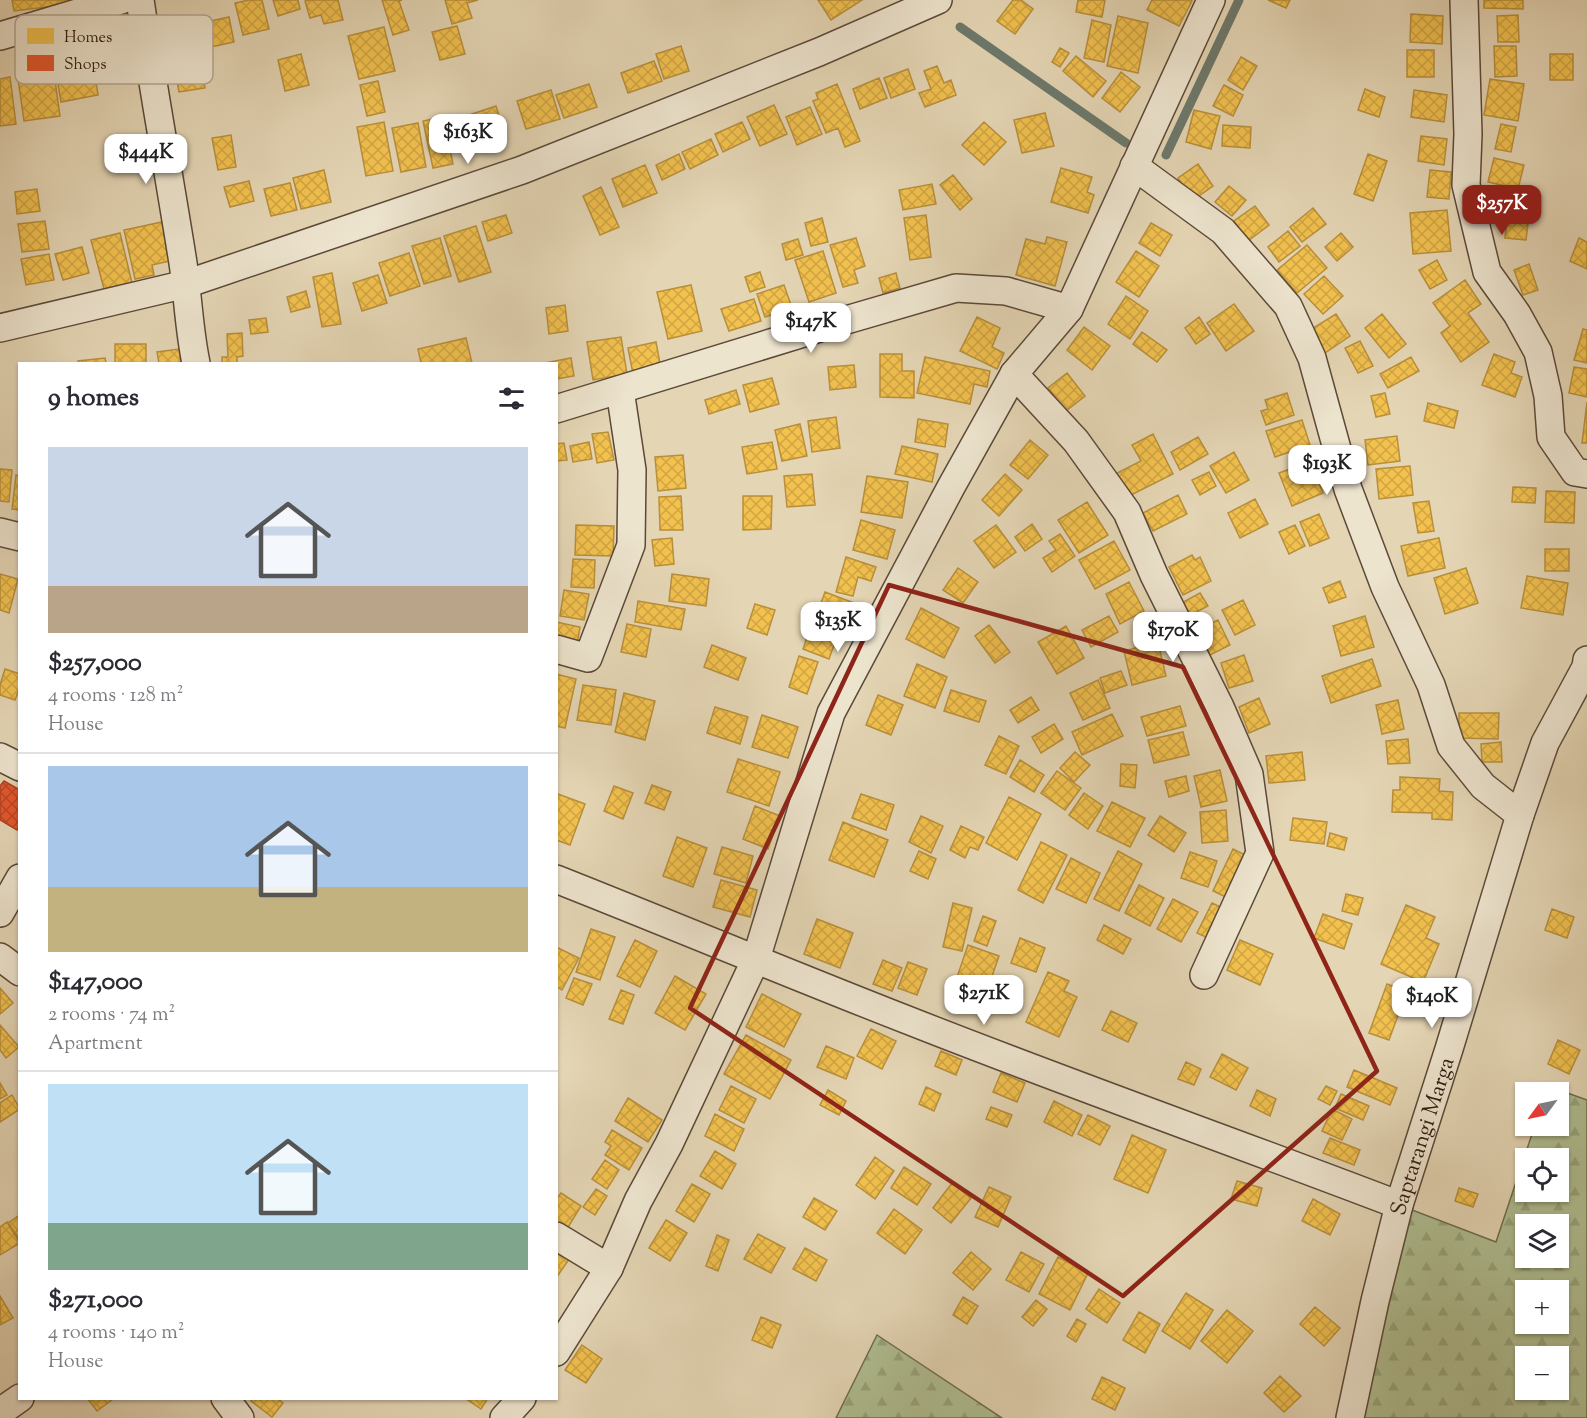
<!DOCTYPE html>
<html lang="en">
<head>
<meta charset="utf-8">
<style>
	body { margin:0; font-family:"Sorts Mill Goudy",serif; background:#f2f2f3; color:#2b2b33; height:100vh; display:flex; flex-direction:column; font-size:22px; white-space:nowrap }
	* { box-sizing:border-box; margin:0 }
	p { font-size:20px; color:#7c7c81 }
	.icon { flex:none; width:33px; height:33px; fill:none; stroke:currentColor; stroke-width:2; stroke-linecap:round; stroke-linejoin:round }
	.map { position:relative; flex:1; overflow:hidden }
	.sheet { position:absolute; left:18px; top:362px; width:540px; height:1038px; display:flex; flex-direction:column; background:#fff; border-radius:0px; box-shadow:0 2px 4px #0004 }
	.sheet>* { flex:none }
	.needle { width:39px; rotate:237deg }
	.buttons { position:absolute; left:1515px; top:1082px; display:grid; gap:12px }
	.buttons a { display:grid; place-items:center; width:54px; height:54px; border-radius:0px; background:#fff; box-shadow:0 2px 4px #0004; font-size:30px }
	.price { position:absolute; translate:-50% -51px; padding:0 14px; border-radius:12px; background:#fff; color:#222; font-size:20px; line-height:39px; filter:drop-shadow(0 2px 3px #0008) }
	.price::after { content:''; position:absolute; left:50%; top:36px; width:18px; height:14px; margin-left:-9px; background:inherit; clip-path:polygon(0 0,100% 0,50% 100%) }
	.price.active { background:#8f2418; color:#fff }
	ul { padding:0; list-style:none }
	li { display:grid; align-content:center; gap:12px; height:318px; padding:0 30px }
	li+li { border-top:2px solid #e1e1e2 }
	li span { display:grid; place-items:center; height:186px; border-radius:0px; color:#555 }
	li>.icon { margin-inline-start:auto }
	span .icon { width:108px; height:108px; fill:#fffc; stroke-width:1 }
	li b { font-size:26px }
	h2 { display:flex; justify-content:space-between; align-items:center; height:72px; padding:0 30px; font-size:26px }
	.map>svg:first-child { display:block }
	.forest { fill:url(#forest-firs); stroke:#6f6c50; stroke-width:1.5; fill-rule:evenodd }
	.homes { fill:url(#homes-cross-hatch); stroke:#b88f3b; stroke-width:1.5 }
	.shops { fill:url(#shops-cross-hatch); stroke:#ae4525; stroke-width:1.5 }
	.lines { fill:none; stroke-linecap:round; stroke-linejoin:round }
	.stream { stroke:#6d796c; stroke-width:9 }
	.street-casing { stroke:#5c4939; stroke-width:30 }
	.street { stroke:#ede4ce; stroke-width:27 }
	.marked { fill:none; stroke:#8f2418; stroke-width:4.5; stroke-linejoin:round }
	.labels { text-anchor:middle; stroke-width:6; stroke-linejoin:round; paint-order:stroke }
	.street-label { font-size:22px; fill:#2f1a10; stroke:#ede4ce }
	.key { fill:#ede4ce; stroke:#b4a795; stroke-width:1.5 }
	.key-label { font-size:16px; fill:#2f1a10 }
</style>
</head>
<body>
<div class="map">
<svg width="1587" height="1418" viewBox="0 0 1587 1418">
	<defs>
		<pattern id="forest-firs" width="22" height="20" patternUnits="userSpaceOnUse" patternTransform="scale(1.5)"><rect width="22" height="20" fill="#afbe91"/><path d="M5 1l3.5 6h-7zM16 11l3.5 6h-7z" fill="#97a37c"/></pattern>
		<pattern id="homes-cross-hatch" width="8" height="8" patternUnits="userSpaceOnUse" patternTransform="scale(1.5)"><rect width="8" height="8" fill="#f2c14e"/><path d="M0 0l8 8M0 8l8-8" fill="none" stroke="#d0a543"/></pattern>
		<pattern id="shops-cross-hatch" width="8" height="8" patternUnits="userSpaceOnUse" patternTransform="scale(1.5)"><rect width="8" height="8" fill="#e4572e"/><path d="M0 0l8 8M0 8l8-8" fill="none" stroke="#b94726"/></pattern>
	</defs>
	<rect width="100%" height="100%" fill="#e4d5b4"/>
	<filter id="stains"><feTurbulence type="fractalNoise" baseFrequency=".00333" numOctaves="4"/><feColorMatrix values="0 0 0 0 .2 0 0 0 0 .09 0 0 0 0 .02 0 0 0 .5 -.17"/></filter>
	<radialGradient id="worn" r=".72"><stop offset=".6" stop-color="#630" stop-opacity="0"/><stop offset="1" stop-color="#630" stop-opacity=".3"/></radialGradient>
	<!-- forest -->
	<path class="forest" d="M1548,1086l39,14v318h-236l48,-213 97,37 39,-117h23v-33h-12zM1526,1158h32v33h-32zM1526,1224h32v33h-32zM1526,1290h32v33h-32zM1526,1356h32v33h-32z
		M877,1335l125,83h-166z"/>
	<!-- homes -->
	<path class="homes" d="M12,0h60v4l-58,7z
		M249,0h13l7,29 -26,6 -8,-32z
		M273,0h25l2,9 -22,7z
		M310,0h28l5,20 -19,4 -3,-9 -11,3 -5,-17z
		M382,0h20l-3,1 10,29 -16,5z
		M445,0h33l-11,3 5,15 -20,6z
		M818,0h44l-31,20z
		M1013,0h8l12,9 -18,25 -18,-13z
		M1078,0h27l-3,17 -26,-5z
		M1152,0h39l1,1 -13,25 -32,-16z
		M1268,0h22l-4,8z
		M1484,0h39v9l-39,-1z
		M1411,14l32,2 -1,28 -32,-2z
		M1518,15l1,27h-21l-1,-26z
		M1118,16l30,7 -10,50 -31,-7z
		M229,17l5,25 -32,7 -5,-25z
		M1092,20l19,5 -7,37 -20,-4z
		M457,26l8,28 -25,6 -8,-28z
		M384,27l11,44 -36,8 -11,-43z
		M681,46l8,25 -25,8 -8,-25z
		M1494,46h22l1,30 -22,1z
		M1060,48l9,5 -9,14 -8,-5z
		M91,49l7,46 -37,7 -8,-47z
		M1407,50h27v27h-27z
		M301,54l8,31 -24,6 -7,-31z
		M1550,54h23v26h-23z
		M199,55l6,33 -26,4 -6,-32z
		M1076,56l30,25 -13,16 -30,-26z
		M1241,57l16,9 -14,24 -15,-10z
		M654,61l8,20 -34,12 -7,-20z
		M53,66l7,50 -36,5 -7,-49z
		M937,66l7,17 7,-3 5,15 -31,12 -6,-14 12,-4 -7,-18z
		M908,69l7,20 -24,9 -7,-20z
		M1121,72l19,15 -20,25 -18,-14z
		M10,77l6,47 -16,2v-47z
		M879,78l8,20 -27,11 -7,-20z
		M1490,79l34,5 -6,37 -34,-6z
		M378,81l7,31 -18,4 -7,-31z
		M589,84l8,23 -33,11 -8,-23z
		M837,84l23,57 -15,6 -7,-19 -12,5 -13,-32 5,-2 -2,-6z
		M1224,85l19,10 -10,21 -20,-10z
		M1365,89l20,8 -6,20 -21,-7z
		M551,90l9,29 -34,10 -9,-28z
		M1414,90l33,5 -3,27 -33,-5z
		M774,105l13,29 -27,12 -13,-29z
		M496,106l8,25 -26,9 -9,-25z
		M810,107l12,27 -25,11 -11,-28z
		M1194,110l26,6 -9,33 -25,-7z
		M1045,113l9,33 -32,7 -8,-33z
		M443,117l10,47 -20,4 -10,-47z
		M384,122l9,49 -27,5 -9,-49z
		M742,122l8,17 -27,13 -8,-18z
		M984,122l22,20 -22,23 -22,-20z
		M418,123l8,44 -25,5 -9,-44z
		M1501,124l15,3 -5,25 -16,-3z
		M1223,125l28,2 -1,21 -28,-2z
		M231,135l5,32 -18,3 -6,-32z
		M1421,136l26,3 -3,26 -26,-4z
		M711,139l7,16 -28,14 -8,-17z
		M679,154l6,15 -23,11 -6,-15z
		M1368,154l19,7 -14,40 -19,-7z
		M1494,158l30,7 -6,24 -30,-7z
		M1198,164l15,22 -20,14 -15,-22z
		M645,165l12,28 -34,14 -11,-28z
		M1061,168l31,9 -5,15 7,3 -6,18 -37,-11z
		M324,170l7,32 -30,7 -8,-31z
		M1430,170l21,2 -2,27 -22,-2z
		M953,175l19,24 -12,11 -20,-25z
		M249,181l5,20 -24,6 -6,-20z
		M290,183l7,27 -26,6 -7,-27z
		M932,184l4,20 -33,6 -4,-20z
		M1229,186l17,14 -14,16 -17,-14z
		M601,187l18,40 -19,8 -17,-39z
		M37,189l3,22 -23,3 -2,-22z
		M1508,205l22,2 -4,33 -21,-2z
		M1255,206l14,19 -21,16 -14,-20z
		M1313,208l13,16 -24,18 -12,-15z
		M1447,210l4,41 -38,3 -3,-41z
		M506,215l6,18 -24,8 -6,-19z
		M926,215l5,42 -21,3 -6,-42z
		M822,218l6,24 -17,4 -6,-23z
		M45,221l4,28 -27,3 -4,-28z
		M162,222l8,39 -18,4 2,10 -19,4 -11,-49z
		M1151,223l21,12 -12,21 -21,-13z
		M476,226l15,46 -32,10 -15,-46z
		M1288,231l12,15 -21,16 -11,-15z
		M120,233l12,50 -28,6 -13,-49z
		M1341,233l12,14 -16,14 -12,-14z
		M1047,237l20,5 -12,44 -39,-11 10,-36 19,5z
		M440,238l11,38 -27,8 -12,-38z
		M856,238l9,28 -11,4 4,13 -15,4 -13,-42z
		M1579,238l8,4v27l-17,-8z
		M798,239l5,16 -17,5 -4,-16z
		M1307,245l20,23 -30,25 -20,-23z
		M82,247l7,26 -26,7 -8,-26z
		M823,251l13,42 -27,9 -14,-42z
		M1136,251l23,15 -20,31 -23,-15z
		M409,253l11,33 -30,10 -11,-33z
		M49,254l5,26 -28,5 -5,-26z
		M1437,260l10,20 -17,9 -11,-19z
		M1529,264l9,26 -15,5 -9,-25z
		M760,272l5,15 -15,5 -5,-15z
		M332,273l9,51 -19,3 -9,-50z
		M896,273l4,15 -17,5 -4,-15z
		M378,275l9,28 -25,8 -9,-28z
		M1324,276l19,20 -20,18 -19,-20z
		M1465,280l16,24 -13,9 21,29 -28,20 -20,-29 9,-7 -17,-23z
		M691,285l11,46 -34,8 -11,-47z
		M784,285l8,23 -27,9 -8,-23z
		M306,291l4,16 -19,5 -4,-15z
		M1126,296l22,15 -18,28 -22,-15z
		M754,299l7,22 -32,10 -8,-22z
		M1234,304l20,27 -28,20 -19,-28z
		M565,305l3,26 -19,3 -3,-26z
		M1336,314l14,22 -25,17 -15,-23z
		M1382,314l24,30 -17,14 -24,-30z
		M977,317l23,11 -8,19 12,6 -7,16 -37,-18z
		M1199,317l11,17 -14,10 -11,-16z
		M266,318l2,14 -17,2 -2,-14z
		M1084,327l26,19 -18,24 -25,-20z
		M1583,329l4,1v33l-13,-3z
		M1142,332l25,18 -10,12 -24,-18z
		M242,333l1,23 -6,1v6h-15v-6h6l-1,-23z
		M621,337l6,37 -34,6 -6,-38z
		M466,338l6,25h-51l-3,-14z
		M1360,341l13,25 -15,7 -13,-25z
		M656,342l5,27 -28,5 -5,-26z
		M115,344h31v19h-31z
		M179,349l2,14h-22l-2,-11z
		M880,354h22v17h12v27l-34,-1z
		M1494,354l21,8 -4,11 11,4 -7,20 -33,-12z
		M925,357l65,14 -3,16 -13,-3 -4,20 -53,-11z
		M1411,357l8,14 -31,17 -8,-14z
		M105,358l1,5h-28v-2z
		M571,358l3,18 -18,3v-16h-11z
		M854,365l2,22 -26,3 -2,-23z
		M1574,367l13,2v28l-18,-4z
		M1067,373l18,23 -19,15 -18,-23z
		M772,378l7,26 -29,8 -7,-27z
		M736,390l4,14 -31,10 -4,-14z
		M1287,393l7,22 -28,10 -5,-14 7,-2 -3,-9z
		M1385,393l5,21 -14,3 -5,-21z
		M1587,402v41h-5z
		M1428,403l30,8 -4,17 -30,-7z
		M836,417l4,31 -28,4 -4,-31z
		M918,419l30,5 -3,23 -30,-5z
		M1302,420l8,25 -35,12 -9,-26z
		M800,424l7,32 -25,5 -7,-31z
		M608,432l6,28 -17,3 -5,-29z
		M1153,434l20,40 -44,22 -12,-23 24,-12 -9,-16z
		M1397,436l3,25 -32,4 -3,-25z
		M1198,437l10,17 -28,16 -9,-18z
		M1030,440l18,15 -20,24 -18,-14z
		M589,442l3,17 -19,3 -3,-16z
		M772,442l5,27 -30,5 -5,-27z
		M564,443l3,17 -11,1v-17z
		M902,446l36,8 -6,28 -37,-8z
		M1234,452l15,28 -23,13 -16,-27z
		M683,455l3,33 -28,3 -3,-34z
		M1311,461l12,32 -31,13 -13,-33z
		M1410,466l3,29 -34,4 -3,-30z
		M0,469l12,1 -3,32 -9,-1z
		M1209,472l7,14 -16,9 -8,-15z
		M812,474l3,31 -28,2 -3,-31z
		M1005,474l17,16 -23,26 -17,-16z
		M16,475l4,1v34l-8,-1z
		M867,476l41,6 -6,36 -41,-6z
		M1513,487l23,1 -1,15 -23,-1z
		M1546,491l29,1 -1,31 -29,-1z
		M1178,495l9,19 -34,17 -10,-18z
		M681,496l2,34h-23l-1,-33z
		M743,496h29l-1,33 -28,1z
		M1255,499l13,25 -28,14 -12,-25z
		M1429,501l5,30 -16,2 -5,-30z
		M1087,502l21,33 -29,18 -21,-33z
		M1319,514l10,24 -19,8 -10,-24z
		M861,520l34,10 -8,29 -34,-9z
		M1032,524l10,15 -17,12 -10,-14z
		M576,525l38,1 -1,30 -38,-1z
		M996,525l20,27 -22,16 -20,-27z
		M1295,525l10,21 -16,8 -10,-22z
		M1060,534l15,22 -23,16 -9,-14 13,-8 -7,-9z
		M672,538l2,26 -19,2 -3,-26z
		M1439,538l6,30 -37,8 -7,-30z
		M1114,541l16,29 -35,19 -16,-29z
		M1545,549h24v22h-24z
		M1192,555l3,5 5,-3 11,24 -28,14 -14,-28z
		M846,557l30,10 -5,14 -13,-4 -5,19 -17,-4z
		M573,559l22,1 -1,28 -23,-1z
		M958,568l20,14 -15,21 -20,-13z
		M1466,568l12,35 -33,11 -11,-36z
		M0,574l18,5 -9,34 -9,-3z
		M672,574l37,5 -3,27 -37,-5z
		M1527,576l41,7 -5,32 -42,-7z
		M1340,581l6,16 -17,6 -6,-15z
		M1129,582l15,29 -24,13 -14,-30z
		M564,590l25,4 -5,26 -24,-4z
		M825,592l29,11 -10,25 -28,-11z
		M1200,593l8,13 -27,14 -7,-13z
		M1243,600l12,25 -20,10 -13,-25z
		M638,601l47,8 -4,21 -46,-8z
		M755,604l20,6 -8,25 -20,-7z
		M921,608l38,20 -15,30 -38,-19z
		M1109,616l9,16 -27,15 -9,-17z
		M1365,616l9,31 -33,9 -8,-30z
		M1218,620l12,25 -22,11 -12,-26z
		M813,621l26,10 -10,28 -26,-10z
		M556,622l24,5 -4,24 -20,-4z
		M627,624l24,5 -5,28 -25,-5z
		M989,625l21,27 -15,11 -20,-27z
		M1066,626l18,32 -27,16 -19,-32z
		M1158,642l8,34 -34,9 -8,-34z
		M712,645l34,13 -8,22 -34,-13z
		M1244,655l9,26 -24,7 -8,-25z
		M799,656l19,6 -11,32 -18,-7z
		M1372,659l9,27 -50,17 -9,-27z
		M917,664l30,13 -12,31 -31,-12z
		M5,669l15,5v13l-5,13 -15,-5v-10z
		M1121,671l6,14 -22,8 -5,-15z
		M556,674l20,5 -11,49 -9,-2z
		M1098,680l12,28 -27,12 -13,-27z
		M583,685l33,5 -5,35 -34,-5z
		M951,690l35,11 -7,21 -35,-11z
		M624,693l31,8 -10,39 -30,-8z
		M878,695l25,10 -12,30 -25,-10z
		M1031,697l8,13 -21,13 -8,-13z
		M1259,698l11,26 -21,9 -10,-26z
		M1398,700l6,29 -22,5 -6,-29z
		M1180,706l6,20 -39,10 -6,-19z
		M715,707l33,10 -8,27 -33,-11z
		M1459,713h40l-1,26 -39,-1z
		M1112,714l11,22 -41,19 -10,-23z
		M762,715l36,12 -10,31 -36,-11z
		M1054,724l9,15 -22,14 -9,-16z
		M1183,732l6,23 -35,8 -6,-23z
		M999,736l20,10 -13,28 -21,-9z
		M1408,739l2,24 -22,1 -2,-23z
		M1501,742l1,20h-20l-1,-18z
		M1075,752l15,13 -16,17 -14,-14z
		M1302,752l3,28 -36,3 -3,-27z
		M738,759l42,13 -11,34 -42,-14z
		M1020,760l24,15 -10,17 -24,-15z
		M1121,764l16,1 -2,23 -15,-2z
		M1220,770l7,31 -26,6 -7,-31z
		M1057,771l24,17 -16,22 -24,-17z
		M1186,776l3,15 -20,6 -4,-16z
		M1400,777l40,2 -1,12 14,1 -1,28 -20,-1v-6l-40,-1 1,-22h7z
		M652,785l19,7 -7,18 -19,-7z
		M614,786l19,7 -10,26 -19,-8z
		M1084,793l19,13 -15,23 -19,-14z
		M558,794l27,10 -15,41 -14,-5v-41z
		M861,794l33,11 -8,25 -34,-12z
		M1009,797l32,17 -24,46 -31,-17z
		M1112,802l33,16 -15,29 -33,-16z
		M755,806l25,10 -12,33 -25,-10z
		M1226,810l2,31 -26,2 -2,-31z
		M921,816l22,10 -12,27 -22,-11z
		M1160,816l26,17 -12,19 -26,-17z
		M1293,818l34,4 -3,22 -34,-4z
		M843,822l45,18 -14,37 -45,-17z
		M961,826l23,11 -6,13 -8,-3 -5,11 -15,-8z
		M1330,833l17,5 -3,12 -17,-4z
		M677,837l30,11 -14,39 -30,-11z
		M1041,842l26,13 -24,48 -25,-13z
		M722,847l31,9 -7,27 -32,-9z
		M1233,849l20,10 -19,42 -21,-10z
		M919,851l17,8 -8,20 -18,-8z
		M1118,851l24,13 -23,47 -25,-12z
		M1190,852l27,9 -9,26 -27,-9z
		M1071,858l29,15 -14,30 -30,-14z
		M721,880l36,10 -7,27 -37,-10z
		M1139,885l25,13 -14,28 -25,-13z
		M1346,894l17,4 -5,17 -16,-4z
		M1173,899l25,13 -17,30 -24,-13z
		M953,903l19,5 -10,43 -19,-4z
		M1212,903l15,7 -15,30 -15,-7z
		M1406,905l29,12 -9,21 13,6 -16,38 -42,-18z
		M1552,909l22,8 -7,21 -22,-8z
		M1323,914l29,10 -8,25 -30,-11z
		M983,916l13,5 -9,25 -13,-5z
		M817,919l36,14 -13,35 -36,-14z
		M1104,925l27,14 -8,15 -26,-14z
		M591,929l24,8 -15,43 -24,-8z
		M1020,938l25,10 -9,24 -25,-9z
		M635,940l22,11 -17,36 -23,-11z
		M1240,940l33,14 -13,31 -33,-15z
		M968,945l31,11 -17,49 -16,-6 4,-10 -15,-6z
		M556,947l23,11 -17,32 -6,-4z
		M883,960l19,8 -10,23 -19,-7z
		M908,962l19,7 -10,26 -19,-7z
		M1048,972l21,9 -5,10 13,6 -18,40 -33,-15z
		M675,976l31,18 -21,36 -30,-17z
		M574,978l18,6 -9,21 -17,-7z
		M1387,984l20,7 -18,49 -20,-7z
		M0,988l13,15 -13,11z
		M621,990l13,5 -11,29 -14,-5z
		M762,994l39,20 -17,33 -38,-20z
		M1111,1011l26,12 -9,19 -26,-12z
		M0,1025l19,22 -13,11 -6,-8z
		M871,1029l25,12 -14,28 -25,-13z
		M746,1035l45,25 -21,39 -46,-25z
		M1558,1040l22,10 -11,24 -21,-10z
		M826,1046l28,12 -8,21 -29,-12z
		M941,1051l21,9 -6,15 -21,-9z
		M1222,1054l26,14 -12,22 -26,-13z
		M1186,1062l15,7 -7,16 -16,-6z
		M1354,1070l43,18 -7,17 -43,-18z
		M1001,1073l24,10 -8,19 -24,-10z
		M0,1083l7,12 -7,4z
		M731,1086l25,13 -12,24 -25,-13z
		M1326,1086l11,5 -7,14 -12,-6z
		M926,1087l15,7 -7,17 -15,-7z
		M828,1090l18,11 -7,14 -19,-10z
		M1257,1090l19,9 -6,17 -20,-10z
		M1341,1094l28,12 -6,14 -28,-12z
		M12,1095l8,14 -20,13v-19z
		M628,1098l34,22 -14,22 -33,-21z
		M1054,1101l28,14 -10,21 -28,-14z
		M991,1107l21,8 -5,12 -21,-8z
		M1332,1109l20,10 -10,21 -20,-9z
		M715,1114l29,15 -10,22 -29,-15z
		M1088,1115l22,11 -10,19 -22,-11z
		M612,1130l30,18 -13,22 -24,-15 6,-9 -6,-4z
		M1132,1135l34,15 -18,43 -34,-14z
		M1330,1138l30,12 -6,15 -31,-12z
		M715,1151l21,13 -14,25 -22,-13z
		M875,1157l19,14 -19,28 -19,-14z
		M605,1160l14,10 -12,19 -15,-10z
		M904,1167l27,17 -14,21 -26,-17z
		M1237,1181l25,7 -5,18 -26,-7z
		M952,1183l19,15 -20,25 -18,-15z
		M692,1184l18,10 -16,28 -18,-11z
		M989,1187l22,10 -13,30 -23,-10z
		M1459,1188l19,6 -5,13 -18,-6z
		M596,1189l11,7 -12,19 -12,-8z
		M561,1193l20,13 -14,23 -11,-6v-23z
		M814,1198l23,13 -12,19 -22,-13z
		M1313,1199l27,15 -10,21 -28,-14z
		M894,1209l28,21 -17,24 -28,-21z
		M20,1215v25l-12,-17z
		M666,1220l21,13 -17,28 -21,-13z
		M7,1222l13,21 -20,12v-28z
		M758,1234l27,14 -14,25 -27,-14z
		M717,1235l12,5 -11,31 -12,-5z
		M556,1248l14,10 -14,20z
		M805,1248l22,12 -11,21 -23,-12z
		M971,1252l20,17 -18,21 -20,-17z
		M1021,1252l23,12 -15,28 -23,-12z
		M1058,1257l30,16 -18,37 -31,-16z
		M1099,1289l21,14 -13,20 -21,-14z
		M1186,1293l27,17 -23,39 -28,-18z
		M0,1296l13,22 -13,7z
		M963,1297l15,9 -11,18 -14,-9z
		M1036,1300l11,9 -14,17 -11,-9z
		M1315,1307l25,21 -16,18 -24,-22z
		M1227,1310l26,21 -26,32 -26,-22z
		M1139,1312l21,12 -15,29 -22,-13z
		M761,1317l20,8 -9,23 -20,-8z
		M1077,1319l9,5 -10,18 -9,-6z
		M582,1345l20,14 -16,24 -21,-13z
		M1280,1376l21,20 -17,16 -20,-19z
		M1102,1377l23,11 -10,22 -23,-11z
		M87,1398h25l1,1 -16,12z
		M253,1398h24l6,5 -11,14 -21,-16z
		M465,1398h23l-7,11z"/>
	<!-- shops -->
	<path class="shops" d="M4,781l16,9v36l-3,4 -17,-10v-34z"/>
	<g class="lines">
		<!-- stream -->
		<path class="stream" d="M960,27l166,116
			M1166,155l73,-155"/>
		<defs>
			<g id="street">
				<path d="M140,0c13,88 29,175 43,263 5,33 6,67 13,100"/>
				<path d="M1464,0l4,134 -2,51 21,87 30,42 21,38 10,44 3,41 24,35 12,2"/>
				<path d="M0,36l121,-36"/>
				<path d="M1134,166l89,65 65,75 24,52 36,131 37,98 46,98 20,61 32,40 37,29"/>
				<path d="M0,328l186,-44 336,-114 297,-118 119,-52"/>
				<path d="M1014,374l62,67 51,71 27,63 66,132 29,67 11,79 -56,122"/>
				<path d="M556,409l280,-86 120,-35 50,3 63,18"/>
				<path d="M0,532l20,5"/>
				<path d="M556,649l32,9 43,-113 1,-75 -12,-80"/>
				<path d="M0,757l20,10"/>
				<path d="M556,879c119,47 236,96 354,142 162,64 327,122 489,184"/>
				<path d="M0,913l20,-35"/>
				<path d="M0,957l20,15"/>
				<path d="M556,1236l53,32"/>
				<path d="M556,1352l53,-84 29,-67 31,-57 87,-185 75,-246 120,-226 63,-113 55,-65 142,-309"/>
				<path d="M225,1398l15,20"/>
				<path d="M0,1412l20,-14"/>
				<path d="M504,1418l18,-20"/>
				<path id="s1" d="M1350,1418l25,-117 24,-96 50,-156 71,-234 25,-72 41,-76 1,-7"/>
			</g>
		</defs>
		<!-- street casing -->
		<use href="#street" class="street-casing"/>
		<!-- street -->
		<use href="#street" class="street"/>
	</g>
	<!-- marked area -->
	<path class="marked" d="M889,585l294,82 194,404 -254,225 -433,-288z"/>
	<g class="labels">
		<!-- street labels -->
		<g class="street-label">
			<text dy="8" stroke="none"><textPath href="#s1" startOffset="291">Saptarangi Marga</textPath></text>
		</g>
	</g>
	<!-- legend -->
	<rect x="15" y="15" width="198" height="69" rx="9" class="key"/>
	<rect x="27" y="28" width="27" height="16" fill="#f2c14e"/>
	<rect x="27" y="55" width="27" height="16" fill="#e4572e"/>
	<g class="key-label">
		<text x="64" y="42">Homes</text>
		<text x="64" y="69">Shops</text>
	</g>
	<rect width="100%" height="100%" filter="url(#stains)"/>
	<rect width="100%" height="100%" fill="url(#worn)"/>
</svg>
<div class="buttons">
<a><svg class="needle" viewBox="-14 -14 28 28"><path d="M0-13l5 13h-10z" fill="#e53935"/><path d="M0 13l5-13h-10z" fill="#7c7c81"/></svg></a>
<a><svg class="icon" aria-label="locate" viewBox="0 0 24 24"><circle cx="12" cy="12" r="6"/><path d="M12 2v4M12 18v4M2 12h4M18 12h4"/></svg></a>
<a><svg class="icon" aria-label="layers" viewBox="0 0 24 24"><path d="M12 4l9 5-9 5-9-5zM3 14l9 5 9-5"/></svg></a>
<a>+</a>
<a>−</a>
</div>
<b class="price" style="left:468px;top:165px">$163K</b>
<b class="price" style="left:146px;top:185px">$444K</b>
<b class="price active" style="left:1502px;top:236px">$257K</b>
<b class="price" style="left:811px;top:354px">$147K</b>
<b class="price" style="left:1327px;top:496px">$193K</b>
<b class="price" style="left:838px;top:653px">$135K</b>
<b class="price" style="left:1173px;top:663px">$170K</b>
<b class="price" style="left:984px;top:1026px">$271K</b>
<b class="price" style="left:1432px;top:1029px">$140K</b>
<section class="sheet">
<h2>9 homes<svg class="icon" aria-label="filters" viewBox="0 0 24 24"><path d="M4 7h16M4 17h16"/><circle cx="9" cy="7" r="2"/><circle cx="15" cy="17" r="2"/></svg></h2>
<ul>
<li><span style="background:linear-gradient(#c9d6e8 75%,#b9a48a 0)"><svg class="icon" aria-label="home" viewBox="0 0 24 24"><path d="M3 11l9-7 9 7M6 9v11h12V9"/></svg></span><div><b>$257,000</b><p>4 rooms · 128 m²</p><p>House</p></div></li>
<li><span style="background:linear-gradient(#a9c7e8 65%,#c2b280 0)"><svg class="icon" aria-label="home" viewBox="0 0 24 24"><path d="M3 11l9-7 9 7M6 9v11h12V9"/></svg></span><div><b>$147,000</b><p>2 rooms · 74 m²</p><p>Apartment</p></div></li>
<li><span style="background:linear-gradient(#bfe0f5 75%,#7fa58c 0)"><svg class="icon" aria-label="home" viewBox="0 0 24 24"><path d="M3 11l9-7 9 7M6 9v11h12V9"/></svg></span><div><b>$271,000</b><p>4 rooms · 140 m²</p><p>House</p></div></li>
</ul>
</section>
</div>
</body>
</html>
